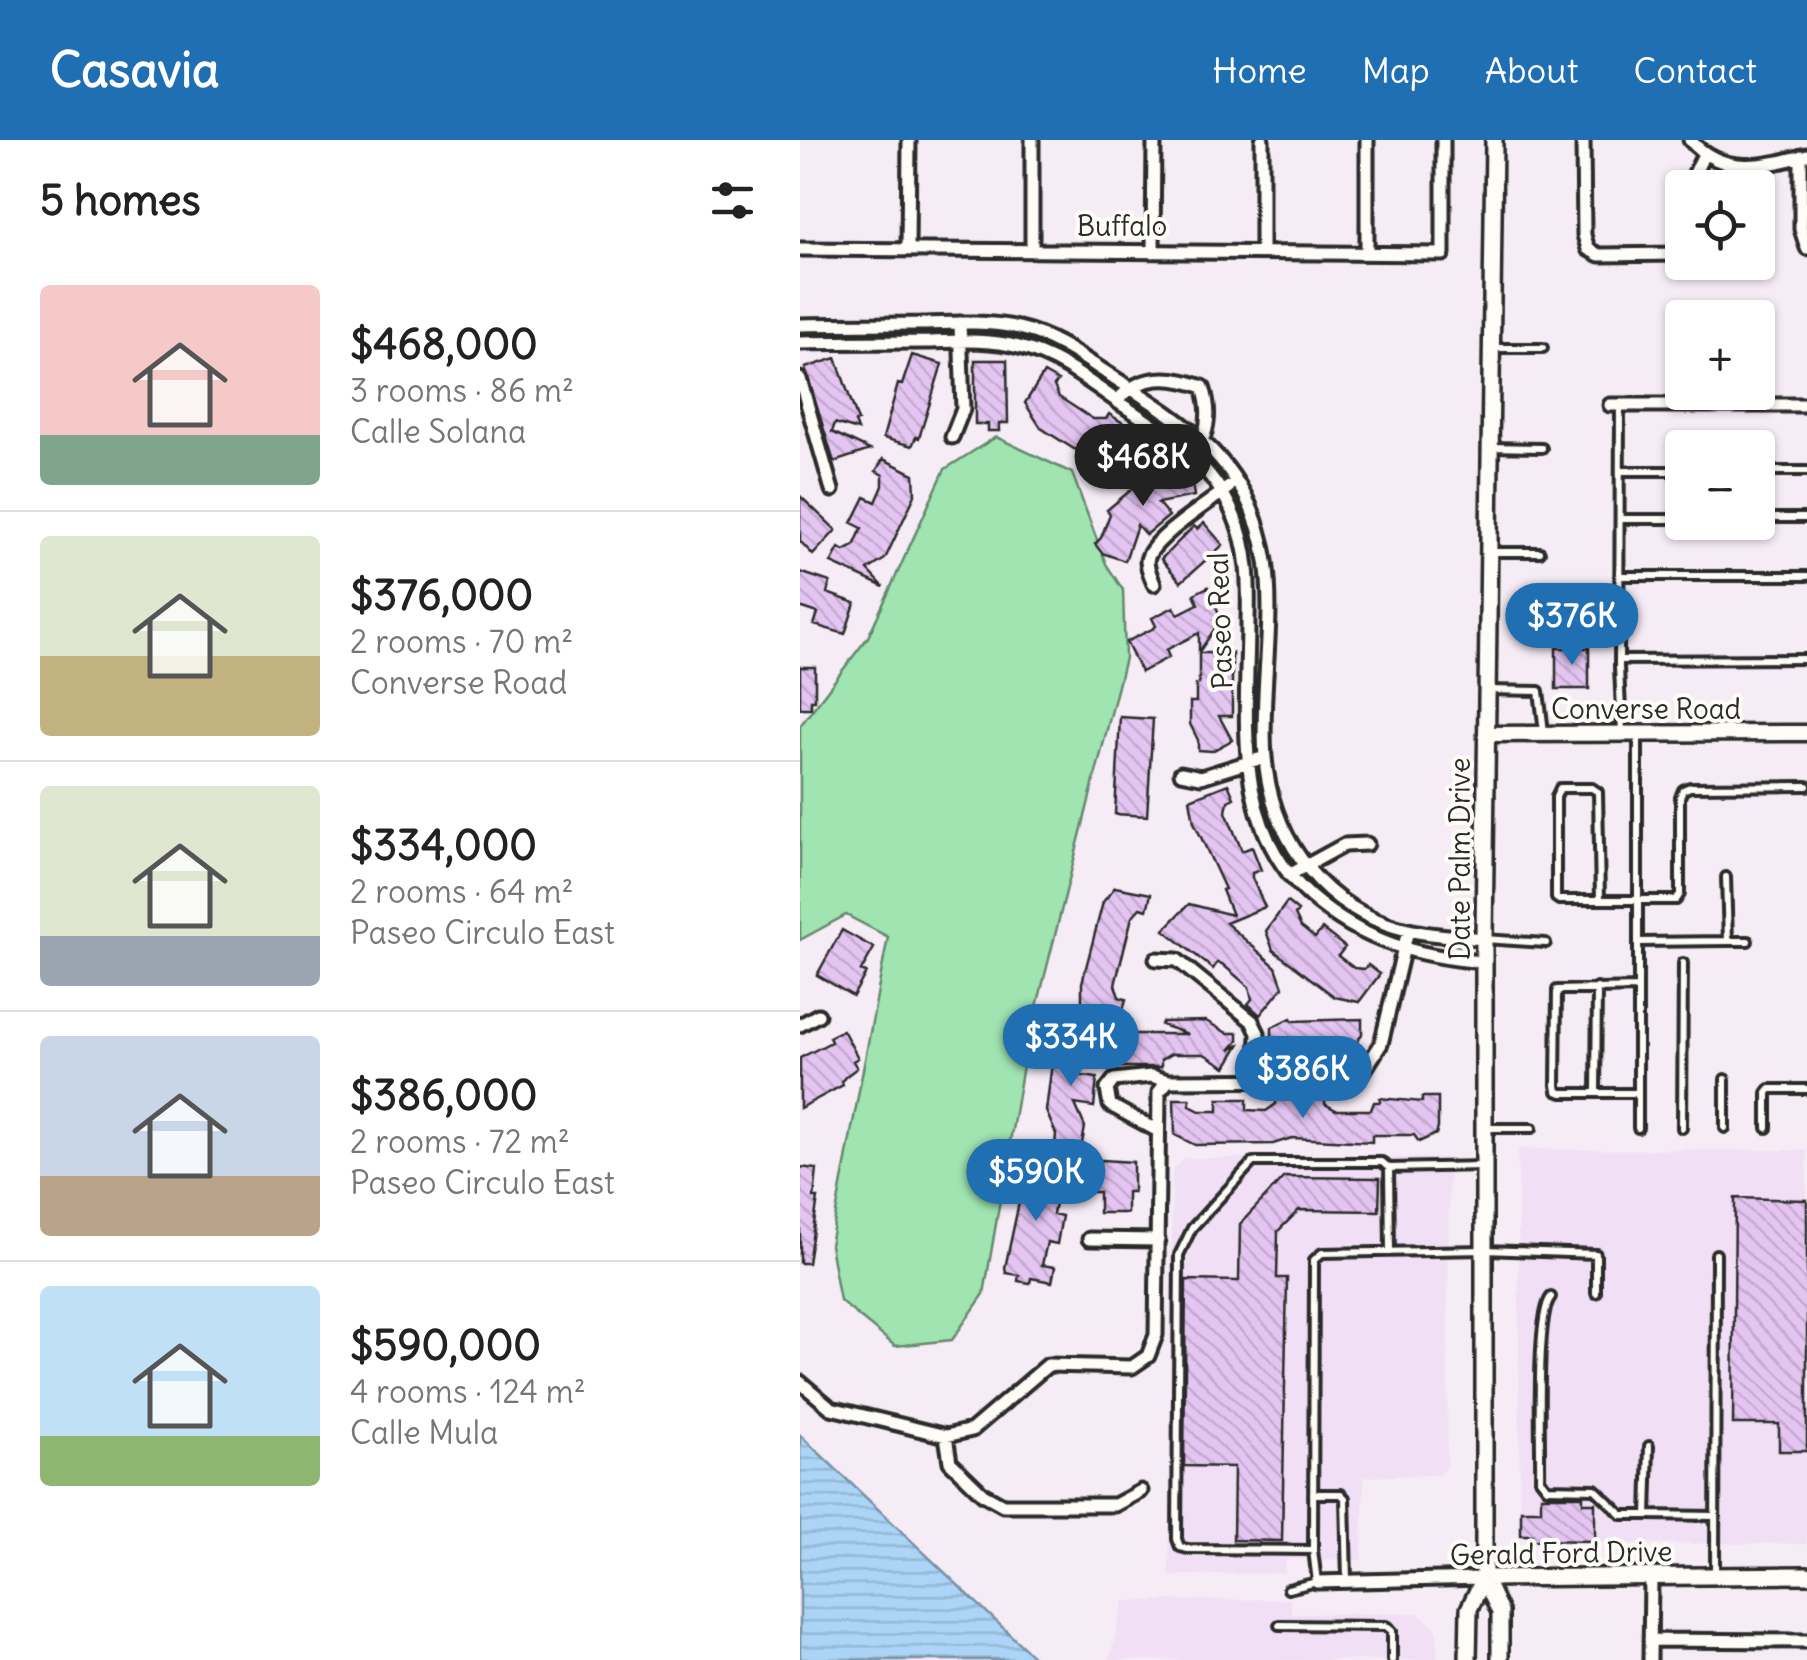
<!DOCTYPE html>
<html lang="en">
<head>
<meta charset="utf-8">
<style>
	body { margin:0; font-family:Delius,sans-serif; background:#f2f2f2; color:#222; height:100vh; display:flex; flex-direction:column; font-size:38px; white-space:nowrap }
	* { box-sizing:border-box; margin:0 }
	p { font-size:32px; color:#767676 }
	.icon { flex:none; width:55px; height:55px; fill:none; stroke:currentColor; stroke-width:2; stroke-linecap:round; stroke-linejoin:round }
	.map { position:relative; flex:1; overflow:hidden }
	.drawer { display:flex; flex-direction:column; background:#fff; width:800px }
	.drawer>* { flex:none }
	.buttons { position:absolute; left:865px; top:30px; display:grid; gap:20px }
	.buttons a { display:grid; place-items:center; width:110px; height:110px; border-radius:10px; background:#fff; box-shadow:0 2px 8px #0004; font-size:50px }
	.price { position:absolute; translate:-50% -85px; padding:0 22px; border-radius:35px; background:#1f6fb2; color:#fff; font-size:32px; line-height:65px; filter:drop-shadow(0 2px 5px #0008) }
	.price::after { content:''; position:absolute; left:50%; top:60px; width:30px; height:22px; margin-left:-15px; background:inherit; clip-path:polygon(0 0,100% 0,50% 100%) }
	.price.on { background:#222; color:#fff }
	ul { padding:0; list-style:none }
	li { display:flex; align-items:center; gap:30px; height:250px; padding:0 40px }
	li+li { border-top:2px solid #e0e0e0 }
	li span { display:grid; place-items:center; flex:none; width:280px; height:200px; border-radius:10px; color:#555 }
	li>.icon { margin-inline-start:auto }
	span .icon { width:120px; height:120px; fill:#fffc; stroke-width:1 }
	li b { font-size:42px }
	h2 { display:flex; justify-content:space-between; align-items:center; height:120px; padding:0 40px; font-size:42px }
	header { display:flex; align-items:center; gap:60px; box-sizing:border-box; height:140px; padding:0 50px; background:#1f6fb2; color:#fff }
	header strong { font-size:48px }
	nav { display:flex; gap:55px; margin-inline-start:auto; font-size:35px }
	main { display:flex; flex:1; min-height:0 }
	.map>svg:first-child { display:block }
	.built { fill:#f1e0f5 }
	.grass { fill:#9fe4b1; stroke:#65886e; stroke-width:2.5 }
	.water { fill:url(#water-rules); stroke:#7890a5; stroke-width:2.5 }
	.building { fill:url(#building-back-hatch); stroke:#2b2b2b; stroke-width:2.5 }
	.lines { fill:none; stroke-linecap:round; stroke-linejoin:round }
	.service-casing { stroke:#2b2b2b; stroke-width:14 }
	.minor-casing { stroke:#2b2b2b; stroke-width:19 }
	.tertiary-casing { stroke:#2b2b2b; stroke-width:21 }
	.secondary-casing { stroke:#2b2b2b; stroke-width:22 }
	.service { stroke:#fdfcf7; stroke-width:6 }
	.minor { stroke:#fdfcf7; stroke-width:11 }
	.tertiary { stroke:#fdfcf7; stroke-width:14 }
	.secondary { stroke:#fdfcf7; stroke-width:15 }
	.labels { text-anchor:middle; stroke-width:8; stroke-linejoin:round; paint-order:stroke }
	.street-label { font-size:28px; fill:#2b2b2b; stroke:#fdfcf7 }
</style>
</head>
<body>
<header>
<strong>Casavia</strong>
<nav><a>Home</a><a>Map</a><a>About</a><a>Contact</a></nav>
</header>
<main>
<section class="drawer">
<h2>5 homes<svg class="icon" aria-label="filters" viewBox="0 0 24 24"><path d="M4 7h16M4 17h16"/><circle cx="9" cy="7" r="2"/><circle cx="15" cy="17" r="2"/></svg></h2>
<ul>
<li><span style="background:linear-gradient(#f6c9c9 75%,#7fa58c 0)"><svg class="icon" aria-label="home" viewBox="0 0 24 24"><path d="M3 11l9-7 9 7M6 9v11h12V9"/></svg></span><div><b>$468,000</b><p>3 rooms · 86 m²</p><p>Calle Solana</p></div></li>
<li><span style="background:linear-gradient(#dfe7d0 60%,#c2b280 0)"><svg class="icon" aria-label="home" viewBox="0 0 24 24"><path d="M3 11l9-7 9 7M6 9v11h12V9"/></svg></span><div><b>$376,000</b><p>2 rooms · 70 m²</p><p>Converse Road</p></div></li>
<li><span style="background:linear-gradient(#dfe7d0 75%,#9aa5b1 0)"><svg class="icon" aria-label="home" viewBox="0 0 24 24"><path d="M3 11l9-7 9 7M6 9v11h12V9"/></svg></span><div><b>$334,000</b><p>2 rooms · 64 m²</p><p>Paseo Circulo East</p></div></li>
<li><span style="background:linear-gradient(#c9d6e8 70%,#b9a48a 0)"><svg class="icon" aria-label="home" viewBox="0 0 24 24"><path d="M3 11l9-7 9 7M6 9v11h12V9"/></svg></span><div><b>$386,000</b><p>2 rooms · 72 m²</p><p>Paseo Circulo East</p></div></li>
<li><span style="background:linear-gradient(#bfe0f5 75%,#8fb573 0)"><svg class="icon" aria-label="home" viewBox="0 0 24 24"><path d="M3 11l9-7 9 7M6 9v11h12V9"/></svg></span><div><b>$590,000</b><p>4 rooms · 124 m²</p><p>Calle Mula</p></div></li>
</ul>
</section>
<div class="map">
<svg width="1007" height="1520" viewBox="0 0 1007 1520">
	<defs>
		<pattern id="water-rules" width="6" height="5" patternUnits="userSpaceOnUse" patternTransform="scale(2.5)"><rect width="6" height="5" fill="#abd4f6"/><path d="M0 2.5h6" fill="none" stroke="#93b6d3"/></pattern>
		<pattern id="building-back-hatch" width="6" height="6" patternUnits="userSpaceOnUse" patternTransform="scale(2.5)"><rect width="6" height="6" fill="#e4c5f2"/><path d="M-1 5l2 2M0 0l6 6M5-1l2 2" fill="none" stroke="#c4a9d0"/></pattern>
	</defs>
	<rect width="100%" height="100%" fill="#f6ecf6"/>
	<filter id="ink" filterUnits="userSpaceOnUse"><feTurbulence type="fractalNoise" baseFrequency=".01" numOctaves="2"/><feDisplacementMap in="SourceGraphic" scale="20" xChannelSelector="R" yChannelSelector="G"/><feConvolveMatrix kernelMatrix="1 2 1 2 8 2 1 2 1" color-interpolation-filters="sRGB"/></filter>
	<g filter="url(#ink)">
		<!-- built -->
		<path class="built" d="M718,1009l289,1v394l-276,-1 -11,-7z
			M384,1018h261l4,17 -2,291 -8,9 -75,2 -2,83 -76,-1 -2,14 -115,3 3,-405z
			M490,1459l2,15 126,-1 19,16v31h-328l15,-59z"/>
		<!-- grass -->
		<path class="grass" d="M196,297l76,36 34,91 17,26 2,68 -100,396 -41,240 -32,46 -57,6 -55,-45 -10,-56 58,-308 -42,-22 -46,25v-214l68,-89 77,-168z"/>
		<!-- water -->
		<path class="water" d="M0,1295l237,225h-237z"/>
		<!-- building -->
		<path class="building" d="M112,215l30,9 -23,74 -3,-1 -4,9 -29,-8 15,-54 4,1z
			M36,218l22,63 -3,1 3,8 -23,-7 -3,9 38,18 -36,12 -29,-94z
			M175,220h32l1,63h-9v8h-11v-7h-13z
			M244,233l14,8 -4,5 5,11 34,22h13l3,-5 39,25 -18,29 -23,-14 -33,-5 -33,-21 -16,-25z
			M83,319l31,15 1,21 -30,64 -17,11 16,17 -53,-24 8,-15 5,3 10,-5 8,-18 -10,-5 13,-26 11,5 7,-16v-11l-7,-4z
			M381,323l10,11 3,22 -36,7 11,13 -23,19 -9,-10 -12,36 -23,-8 -7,-9 6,-6 9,-24 -3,-4 43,-36 22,-3z
			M0,356l36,34 -23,25 -13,-14z
			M404,383l19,22 -42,37 -20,-23 33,-33 3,3z
			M0,432l30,10 -3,11 28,10 -10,31 -31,-9 4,-12 -18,-6z
			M408,447l12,29 -6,4 2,7 -17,25v-19l-33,17 3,7 -28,15 -15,-30 28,-14 2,-2 -4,-8 22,-11 4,7 20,-10 -4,-10z
			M756,508h33v41h-33z
			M399,513h33v63h-13l13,24 -20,11 -14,-1v-10l-8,-16v-22h6v-17l3,-1z
			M0,527h15v33h-4v8h-11z
			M320,577l33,2 -6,97 -32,-2z
			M428,644l6,14 -6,3 -2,11 16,39 10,-4 9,23 -9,3v5l13,29 -39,16 50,44 7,20 -23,28 -12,-11 4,-5 -3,-12 -27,-23 -5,-1 -4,6 -49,-39 25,-26 43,11 -10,-25 3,-1 -31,-67 -4,-23z
			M315,747l36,7 -4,16 -7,-2 -8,9 -17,68 4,12 7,2 -4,16 -37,-10 -3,-4v-18l21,-81z
			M487,762l11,9 -3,4 6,12 14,11 7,-9 23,18 -7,9 16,12 10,1 4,-4 12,9 -21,28 -24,-5 -62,-47 -7,-19z
			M42,790l32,18 -13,23 5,2 -13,23 -36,-21z
			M491,878l2,3 69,-2v15l-11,18 -18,-10v12l-45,-1v10h-16v-36z
			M406,881l21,12h11v8l-8,9 9,-5 -13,22 -22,-13h-33l-10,6v7h-46l-1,-33h74l-27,-9 1,-3z
			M43,890l15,28 -5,3 4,7 -12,9 -3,4 1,4 -43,23v-50l31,-16 -2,-5z
			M270,890l14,2 17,13 -23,30 19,3 -3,29 -19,-3 10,23 -3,17 -8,4 -19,-1 1,-13 -10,-23 6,-48 13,-17z
			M525,957v7l11,6h35l3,-8h6v-4l42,4v-5h16v31l-2,6 -17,8 -5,-7h-42v7l-80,-4 -19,6 -78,1 -20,-10 -1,-36h16v7l10,5h18v-12h29v11l19,1 10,-7v-6z
			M302,1020l31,2v30h-6v21h-28v-21h-7v-30z
			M227,1025l26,5 8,4 -1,4 14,3 -3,12 -14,-3 -4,24 9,2 -5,28 -10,-2 -5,23 13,2 -3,15 -21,-4 -1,5 -12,-2 1,-6 -13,-2 -1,-5z
			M0,1027l17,2 -3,29h4l-10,65h-8z
			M484,1037l96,1 -1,33 -80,-1 -21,21 -1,47h10l-5,263 -49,-1 1,-73 -50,-1 2,-186 53,1 1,-57z
			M935,1058l72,2v251h-28v-27h-46z
			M741,1356h42v7h12v38l-63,-1v-5h-11v-25h20z"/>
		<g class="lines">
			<defs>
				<path id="service" d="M694,208h49
					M820,265l-1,262 3,66
					M691,307l51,1
					M820,331h62
					M958,331h49
					M958,378h49
					M820,379h62
					M692,412h48
					M819,436h188
					M819,520l188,-1
					M688,550l51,1 5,41
					M800,760l-2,-108 -6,-4h-32l-4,9v101l3,2h117l4,-6v-97l3,-7 7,-3 117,-1
					M684,799l62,4
					M928,801h20
					M838,802l90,-1 -2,-64
					M838,848l-81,2 -1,95 1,6 5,2h76
					M925,939v49
					M796,953l1,-105
					M686,988h46
					M838,988v-393
					M882,988l1,-165
					M967,988v-35l3,-4h37
					M590,1112l-1,-84 94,-2
					M751,1157c-16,18 -10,150 -11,182l7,9 48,1 27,26h25
					M849,1306l-2,69 68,1
					M513,1354h28l4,4 2,83
					M513,1410l-125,-1 -8,-2 -3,-8 2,-284 13,-27 61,-66h129l7,6
					M915,1433l1,-319
					M488,1449l29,-7 -4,-32 1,-290 8,-7 163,-3 111,4v39
					M479,1485l107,1 6,5v29"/>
				<path id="minor" d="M567,0v113
					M783,0l1,95 4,14 11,6 79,-1 4,-3
					M890,0c33,37 75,26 117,15
					M1001,16v73l6,19
					M895,48v-15l9,-19
					M0,109l643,5v-114
					M108,110l1,-110
					M232,111v-111
					M353,112l1,-112
					M462,112v-112
					M0,185c40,-1 81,-1 121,-1 33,-1 66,-3 98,4 35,8 64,30 94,49 76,48 138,87 153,184 9,61 -6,133 -1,196 6,75 50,142 122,167 30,11 65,12 97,15
					M0,203c43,-1 86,-1 129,-1 29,-1 62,-3 90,5 39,9 73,37 105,59 45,29 89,58 110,110 15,34 15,68 14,104 0,96 -18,206 63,277 51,44 107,60 173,65
					M0,239l32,111
					M317,261c22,-27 55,-26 86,-14 8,24 6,48 -10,68
					M810,265h197
					M152,297l11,-28 -3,-86
					M354,444c-3,-8 -7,-15 -7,-23 3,-22 64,-59 82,-74
					M381,633l20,4 64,-20
					M489,735l55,-30 23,-1
					M356,819l21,1 75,61 6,12 -1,46
					M0,885l18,-10
					M358,991l-48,-26 -3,-16 7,-9 37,-4 17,5
					M289,1099l69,1
					M0,1242l31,26 115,28 26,-6 76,-65 84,2 16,-11 8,-21 3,-243 9,-11 173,-1 24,-11 16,-25 27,-114
					M146,1296l4,26 33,32 20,11h112l26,-14
					M517,1442l167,-4
					M850,1500l157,1
					M850,1520l1,-84"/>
				<path id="tertiary" d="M686,594l321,-1"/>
				<path id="secondary" d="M694,0l-10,799v639l16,34v48
					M684,1438l323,-3
					M668,1520l1,-51 15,-31"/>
			</defs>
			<!-- service casing -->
			<use href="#service" class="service-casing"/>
			<!-- minor casing -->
			<use href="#minor" class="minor-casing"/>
			<!-- tertiary casing -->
			<use href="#tertiary" class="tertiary-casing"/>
			<!-- secondary casing -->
			<use href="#secondary" class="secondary-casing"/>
			<!-- service -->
			<use href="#service" class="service"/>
			<!-- minor -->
			<use href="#minor" class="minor"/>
			<!-- tertiary -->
			<use href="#tertiary" class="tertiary"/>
			<!-- secondary -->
			<use href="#secondary" class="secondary"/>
		</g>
	</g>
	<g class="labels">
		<!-- street labels -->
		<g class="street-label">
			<text x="322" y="96">Buffalo</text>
			<text transform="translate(420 481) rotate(-92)" y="10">Paseo Real</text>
			<text x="846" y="579">Converse Road</text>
			<text transform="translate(660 719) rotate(-90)" y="10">Date Palm Drive</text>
			<text transform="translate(761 1413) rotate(-1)" y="10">Gerald Ford Drive</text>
		</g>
	</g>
</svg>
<div class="buttons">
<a><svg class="icon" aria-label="locate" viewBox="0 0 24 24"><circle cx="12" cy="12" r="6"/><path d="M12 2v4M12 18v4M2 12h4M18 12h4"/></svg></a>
<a>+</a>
<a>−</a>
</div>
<b class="price on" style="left:343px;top:369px">$468K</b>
<b class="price" style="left:772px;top:528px">$376K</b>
<b class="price" style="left:271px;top:949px">$334K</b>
<b class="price" style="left:503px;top:981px">$386K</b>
<b class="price" style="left:236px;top:1084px">$590K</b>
</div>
</main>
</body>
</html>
